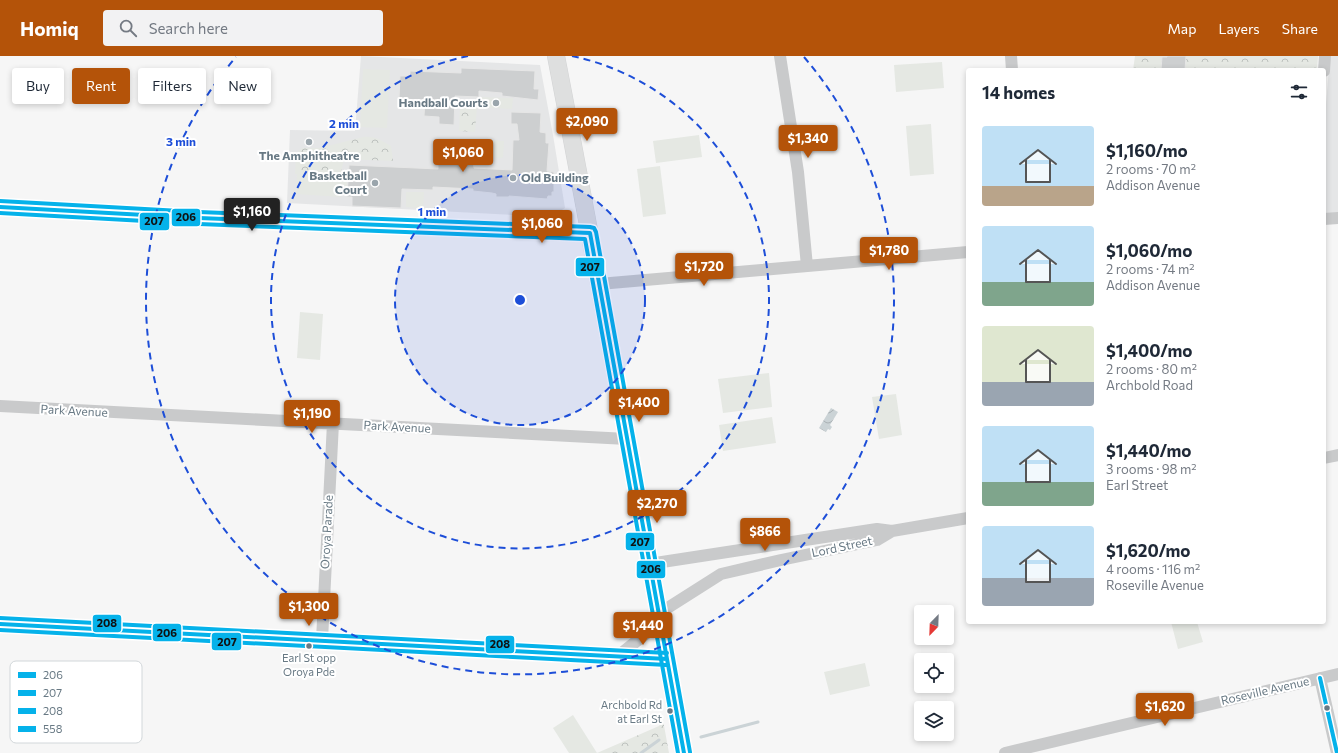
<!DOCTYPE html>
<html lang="en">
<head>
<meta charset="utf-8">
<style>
	body { margin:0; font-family:Commissioner,sans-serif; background:#f2f2f3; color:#1f2937; height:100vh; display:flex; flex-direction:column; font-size:15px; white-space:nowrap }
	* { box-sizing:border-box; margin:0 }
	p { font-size:13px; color:#747a83 }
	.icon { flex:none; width:22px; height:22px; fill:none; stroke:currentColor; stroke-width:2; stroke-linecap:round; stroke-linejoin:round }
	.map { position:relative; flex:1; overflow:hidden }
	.side { position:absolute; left:966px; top:12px; width:360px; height:556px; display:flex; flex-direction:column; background:#fff; border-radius:4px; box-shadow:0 2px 6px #0003 }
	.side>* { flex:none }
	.banner { position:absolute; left:12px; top:12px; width:380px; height:36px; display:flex; gap:8px }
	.needle { width:26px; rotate:203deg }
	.tools { position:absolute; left:914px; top:549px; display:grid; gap:8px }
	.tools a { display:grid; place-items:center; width:40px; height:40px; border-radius:4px; background:#fff; box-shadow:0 2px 6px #0003; font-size:20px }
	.price { position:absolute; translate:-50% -34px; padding:0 9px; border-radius:4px; background:#b45309; color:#fff; font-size:13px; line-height:26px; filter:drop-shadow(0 1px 2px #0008) }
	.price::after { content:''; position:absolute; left:50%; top:24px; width:12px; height:9px; margin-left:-6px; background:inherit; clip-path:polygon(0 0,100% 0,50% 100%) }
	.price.current { background:#222; color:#fff }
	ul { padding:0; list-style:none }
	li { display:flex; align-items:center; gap:12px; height:100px; padding:0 16px }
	li span { display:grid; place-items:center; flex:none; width:112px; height:80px; border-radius:4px; color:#555 }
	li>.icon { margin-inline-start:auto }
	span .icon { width:48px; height:48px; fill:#fffc; stroke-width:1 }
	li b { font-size:17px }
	h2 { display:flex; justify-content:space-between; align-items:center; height:48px; padding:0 16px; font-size:17px }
	.chip { padding:0 14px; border-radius:4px; background:#fff; box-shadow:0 2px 6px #0003; font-size:14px; line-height:36px }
	.chip.current { background:#b45309; color:#fff }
	header { display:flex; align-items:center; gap:24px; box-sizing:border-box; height:56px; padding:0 20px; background:#b45309; color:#fff }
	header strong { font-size:19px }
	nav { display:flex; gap:22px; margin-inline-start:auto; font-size:14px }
	.search { width:280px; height:36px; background:#f2f2f3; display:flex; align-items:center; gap:10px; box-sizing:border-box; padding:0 14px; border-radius:4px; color:#747a83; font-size:15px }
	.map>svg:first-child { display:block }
	.built { fill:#e5e6e7 }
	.grass { fill:#e5e8e3 }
	.park { fill:url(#park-crowns) }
	.water { fill:url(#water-waves) }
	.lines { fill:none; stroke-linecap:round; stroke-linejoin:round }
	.stream { stroke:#cbd3d6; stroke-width:3 }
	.building { fill:#cdcfd0; stroke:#e6e6e6 }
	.secondary-casing { stroke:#d2d3d4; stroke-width:18 }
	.street { stroke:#c9cacb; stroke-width:12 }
	.secondary { stroke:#dedfdf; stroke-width:17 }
	.bus-1-casing { stroke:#fff; stroke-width:7 }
	.bus-2-casing { stroke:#fff; stroke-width:7 }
	.bus-3-casing { stroke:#fff; stroke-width:7 }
	.bus-4-casing { stroke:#fff; stroke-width:7 }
	.bus-1 { stroke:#05b2ea; stroke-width:4 }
	.bus-2 { stroke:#05b2ea; stroke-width:4 }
	.bus-3 { stroke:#05b2ea; stroke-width:4 }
	.bus-4 { stroke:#05b2ea; stroke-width:4 }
	.ring { fill:none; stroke:#1d4ed8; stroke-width:2; stroke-dasharray:7 5 }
	.poi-dot { fill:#9aa5ac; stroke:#fff; stroke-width:1.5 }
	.bus-dot { fill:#687984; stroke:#fff; stroke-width:1.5 }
	.labels { text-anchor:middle; stroke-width:4; stroke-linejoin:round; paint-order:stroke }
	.bus-label { font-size:11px; fill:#687984; stroke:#fff }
	.poi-label { font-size:12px; font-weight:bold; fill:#687984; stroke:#fff; text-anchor:end }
	.street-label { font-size:12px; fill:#687984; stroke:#fff }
	.key { fill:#fff; stroke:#d2d7da; stroke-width:1 }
	.key-label { font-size:11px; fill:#687984 }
	.centre { fill:#1d4ed8; stroke:#fff; stroke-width:2 }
	.ring-label { font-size:12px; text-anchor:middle; font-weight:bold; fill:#1d4ed8; stroke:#fff; stroke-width:4; stroke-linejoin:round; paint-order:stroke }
	.line-badge { stroke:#fff; stroke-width:1.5 }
	.pale-badge-label { font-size:11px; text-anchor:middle; font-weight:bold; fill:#111 }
</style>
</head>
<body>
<header>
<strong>Homiq</strong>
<div class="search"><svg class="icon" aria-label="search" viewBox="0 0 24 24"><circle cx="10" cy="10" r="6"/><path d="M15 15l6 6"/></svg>Search here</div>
<nav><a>Map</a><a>Layers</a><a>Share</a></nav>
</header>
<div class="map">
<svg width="1338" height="697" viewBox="0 0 1338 697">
	<defs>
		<pattern id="park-crowns" width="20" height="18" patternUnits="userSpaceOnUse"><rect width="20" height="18" fill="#e5e8e3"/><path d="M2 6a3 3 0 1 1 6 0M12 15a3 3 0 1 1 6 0" fill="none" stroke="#bdc1be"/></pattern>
		<pattern id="water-waves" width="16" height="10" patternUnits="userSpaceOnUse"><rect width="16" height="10" fill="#cbd3d6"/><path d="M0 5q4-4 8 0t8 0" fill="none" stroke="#a9b0b3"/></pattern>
	</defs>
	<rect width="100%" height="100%" fill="#f6f6f6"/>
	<!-- built -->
	<path class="built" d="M361,0l179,9 13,70 12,73 -14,9 -264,-14 3,-73 65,1z
		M1330,0h8v156l-14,3v-99h1z"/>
	<!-- grass -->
	<path class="grass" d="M942,6l2,26 -48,4 -2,-27z
		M363,13l27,1 -3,58 -27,-1z
		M480,41l33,1 -1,11 -32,-2z
		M931,68l3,50 -24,2 -4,-50z
		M699,79l3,22 -46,6 -3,-22z
		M477,84l27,1 -1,17 -27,-2z
		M660,110l6,48 -23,3 -6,-48z
		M297,118l51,2 -2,17h-3l-2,4 -45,-3z
		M406,136h18l-1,16 -17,-1z
		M300,256l23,2 -3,46 -23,-2z
		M769,317l3,34 -49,6 -5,-34z
		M896,338l6,41 -23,4 -7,-42z
		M772,361l4,26 -53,8 -4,-26z
		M1171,566h26l6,20 -25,7z
		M865,607l5,23 -40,9 -6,-23z
		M573,659l24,38h-28l-16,-25z"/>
	<!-- park -->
	<path class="park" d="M1135,0h183l-1,14h-184z
		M460,50l17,1 -2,25 -16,-1z
		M363,81c13,-1 17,3 28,9l2,15 -49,-2 -4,17 -45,-2 1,-20 6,-6h18z
		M458,83l17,1 -1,16 -17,-1z
		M663,664l6,33h-72l62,-27z"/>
	<!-- water -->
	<path class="water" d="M831,352l7,4 -8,13 2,2 -2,3 -2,-1 -2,3 -7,-4z"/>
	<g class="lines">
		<!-- stream -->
		<path class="stream" d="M701,681l57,-15
			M641,697l18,-13"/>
	</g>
	<!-- building -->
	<path class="building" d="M1167,0h19l-1,14h-24l1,-13h5z
		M461,12l74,3 -1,18h5l-1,11 -36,-4v-3l-23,-2v6l-24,-1 -1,29 -15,-1v-7l-15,-1 1,-16 -26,-1 1,-23h10v-5l51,2z
		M511,56l30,1 -1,19 6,1v10h3l-2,28 7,1v20h-2v4h-4l-1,3 -38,-3v1h-13v-3l-4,-1 -19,-2v-2l-40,-2v3l-31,-1 -1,19 -49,-2v-9h-5l2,-32 89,4v-7h13v-4l22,1 1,9 38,2 1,-30h6l-2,-16h-6z"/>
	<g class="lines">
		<defs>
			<path id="secondary" d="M556,0c45,232 86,465 128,697"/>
		</defs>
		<!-- secondary casing -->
		<use href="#secondary" class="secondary-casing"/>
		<!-- street -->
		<path class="street" d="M780,0l18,116 9,94
			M1011,0l1,14
			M1324,15l1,-15
			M0,151l199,11 371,15h20
			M1324,163l14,-1
			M599,228l369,-32
			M0,350l627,33
			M1324,402l14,-3
			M649,508l228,-35 15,2 76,-13
			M658,558l63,-40 60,-14 96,-20 15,-9
			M0,568l322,16 345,19
			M322,584l11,-217
			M617,601l43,-35
			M1320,622l17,75
			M1005,697l333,-79"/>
		<!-- secondary -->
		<use href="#secondary" class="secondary"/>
		<defs>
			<path id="bus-1" d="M0,151l199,11 391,15 94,520
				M0,568l667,35"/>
			<path id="bus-2" d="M0,157l199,11 386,15 93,514
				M0,574l667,35"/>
			<path id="bus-3" d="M0,145l199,11 391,15 4,1 2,4 94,520
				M0,562l667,35"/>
			<path id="bus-4" d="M1320,622l17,75"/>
		</defs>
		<!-- bus-1 casing -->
		<use href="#bus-1" class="bus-1-casing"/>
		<!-- bus-2 casing -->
		<use href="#bus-2" class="bus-2-casing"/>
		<!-- bus-3 casing -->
		<use href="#bus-3" class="bus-3-casing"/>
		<!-- bus-4 casing -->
		<use href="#bus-4" class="bus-4-casing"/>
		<!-- bus-1 -->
		<use href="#bus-1" class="bus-1"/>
		<!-- bus-2 -->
		<use href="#bus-2" class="bus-2"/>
		<!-- bus-3 -->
		<use href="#bus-3" class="bus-3"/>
		<!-- bus-4 -->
		<use href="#bus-4" class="bus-4"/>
	</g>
	<!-- distance rings -->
	<circle cx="520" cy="244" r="125" fill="#1d4ed8" fill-opacity=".12"/>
	<g class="ring">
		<circle cx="520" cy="244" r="125"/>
		<path d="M572 0A249 249 0 1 1 468 0"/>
		<path d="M804 1A374 374 0 1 1 236 1"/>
	</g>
	<!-- markers -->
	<g class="poi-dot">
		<circle cx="496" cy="47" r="4"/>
		<circle cx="309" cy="86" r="4"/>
		<circle cx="513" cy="122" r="4"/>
		<circle cx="375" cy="127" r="4"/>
	</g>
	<g class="bus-dot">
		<circle cx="309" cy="590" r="3.5"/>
		<circle cx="1327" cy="652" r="3.5"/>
		<circle cx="670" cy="655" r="3.5"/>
	</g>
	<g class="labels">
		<!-- bus labels -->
		<g class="bus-label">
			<text x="309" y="606">Earl St opp<tspan x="309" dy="14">Oroya Pde</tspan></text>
			<text x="662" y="653" text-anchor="end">Archbold Rd<tspan x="662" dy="14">at Earl St</tspan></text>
		</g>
		<!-- poi labels -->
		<g class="poi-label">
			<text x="488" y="51">Handball Courts</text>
			<text x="309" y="104" text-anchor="middle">The Amphitheatre</text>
			<text x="367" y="124">Basketball<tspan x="367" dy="14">Court</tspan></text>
			<text x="521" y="126" text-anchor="start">Old Building</text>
		</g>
		<!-- street labels -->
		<g class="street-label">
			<text transform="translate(74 355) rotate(3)" y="4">Park Avenue</text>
			<text transform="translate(397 371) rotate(3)" y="4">Park Avenue</text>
			<text transform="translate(327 476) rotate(-87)" y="4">Oroya Parade</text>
			<text transform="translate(842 491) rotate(-12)" y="4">Lord Street</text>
			<text transform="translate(1265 635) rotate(-13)" y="4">Roseville Avenue</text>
		</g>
	</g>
	<!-- legend -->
	<rect x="10" y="605" width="132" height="82" rx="6" class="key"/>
	<rect x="18" y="616" width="18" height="6" fill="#05b2ea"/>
	<rect x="18" y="634" width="18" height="6" fill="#05b2ea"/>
	<rect x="18" y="652" width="18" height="6" fill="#05b2ea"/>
	<rect x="18" y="670" width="18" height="6" fill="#05b2ea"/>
	<g class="key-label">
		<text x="43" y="623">206</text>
		<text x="43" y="641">207</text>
		<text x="43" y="659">208</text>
		<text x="43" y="677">558</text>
	</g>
	<circle cx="520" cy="244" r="6" class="centre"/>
	<g class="ring-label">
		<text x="344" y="72">2 min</text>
		<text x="181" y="90">3 min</text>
		<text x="432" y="160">1 min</text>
	</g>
	<g class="line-badge">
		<rect x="171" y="152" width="30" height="19" rx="4" fill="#05b2ea"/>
		<rect x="139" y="156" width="31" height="19" rx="4" fill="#05b2ea"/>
		<rect x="575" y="201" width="30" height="20" rx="4" fill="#05b2ea"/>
		<rect x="625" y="476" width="30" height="19" rx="4" fill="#05b2ea"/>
		<rect x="636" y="504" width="30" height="19" rx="4" fill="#05b2ea"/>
		<rect x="92" y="558" width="30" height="19" rx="4" fill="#05b2ea"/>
		<rect x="152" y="567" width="30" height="19" rx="4" fill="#05b2ea"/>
		<rect x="211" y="576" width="31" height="19" rx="4" fill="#05b2ea"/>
		<rect x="485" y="579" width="30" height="19" rx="4" fill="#05b2ea"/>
	</g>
	<g class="pale-badge-label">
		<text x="186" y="165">206</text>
		<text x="154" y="169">207</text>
		<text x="590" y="215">207</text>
		<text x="640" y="490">207</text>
		<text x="651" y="517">206</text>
		<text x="107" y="571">208</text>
		<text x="167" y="581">206</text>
		<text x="227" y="590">207</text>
		<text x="500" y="592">208</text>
	</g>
</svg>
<div class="tools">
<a><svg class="needle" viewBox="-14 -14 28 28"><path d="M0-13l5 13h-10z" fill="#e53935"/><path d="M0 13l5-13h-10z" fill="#747a83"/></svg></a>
<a><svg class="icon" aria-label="locate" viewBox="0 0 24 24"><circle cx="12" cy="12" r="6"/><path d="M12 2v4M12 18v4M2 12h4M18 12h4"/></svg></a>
<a><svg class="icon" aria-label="layers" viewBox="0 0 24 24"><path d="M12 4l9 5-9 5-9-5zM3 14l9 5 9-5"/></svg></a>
</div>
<b class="price" style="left:587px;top:86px">$2,090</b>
<b class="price" style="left:808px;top:103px">$1,340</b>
<b class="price" style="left:463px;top:117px">$1,060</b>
<b class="price current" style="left:252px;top:176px">$1,160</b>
<b class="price" style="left:542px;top:188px">$1,060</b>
<b class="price" style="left:889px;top:215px">$1,780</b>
<b class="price" style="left:704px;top:231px">$1,720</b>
<b class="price" style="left:639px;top:367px">$1,400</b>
<b class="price" style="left:312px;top:378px">$1,190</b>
<b class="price" style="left:657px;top:468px">$2,270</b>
<b class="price" style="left:765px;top:496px">$866</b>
<b class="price" style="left:309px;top:571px">$1,300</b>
<b class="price" style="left:643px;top:590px">$1,440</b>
<b class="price" style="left:1165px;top:671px">$1,620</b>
<div class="banner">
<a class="chip">Buy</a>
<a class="chip current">Rent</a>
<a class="chip">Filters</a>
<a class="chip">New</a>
</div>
<section class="side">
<h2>14 homes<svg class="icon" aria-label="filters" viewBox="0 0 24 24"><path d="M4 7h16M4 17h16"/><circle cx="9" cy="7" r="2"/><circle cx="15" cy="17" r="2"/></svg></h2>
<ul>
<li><span style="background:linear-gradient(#bfe0f5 75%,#b9a48a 0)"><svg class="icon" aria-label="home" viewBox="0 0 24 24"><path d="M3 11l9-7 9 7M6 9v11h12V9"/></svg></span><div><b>$1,160/mo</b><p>2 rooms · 70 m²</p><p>Addison Avenue</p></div></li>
<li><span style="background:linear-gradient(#bfe0f5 70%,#7fa58c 0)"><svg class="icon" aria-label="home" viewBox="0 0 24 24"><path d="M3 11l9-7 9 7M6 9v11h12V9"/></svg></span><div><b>$1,060/mo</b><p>2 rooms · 74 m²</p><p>Addison Avenue</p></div></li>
<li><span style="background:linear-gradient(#dfe7d0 70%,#9aa5b1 0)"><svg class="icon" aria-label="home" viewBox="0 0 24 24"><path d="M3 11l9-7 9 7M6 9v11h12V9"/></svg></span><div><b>$1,400/mo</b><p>2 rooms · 80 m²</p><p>Archbold Road</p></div></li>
<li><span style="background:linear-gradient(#bfe0f5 70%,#7fa58c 0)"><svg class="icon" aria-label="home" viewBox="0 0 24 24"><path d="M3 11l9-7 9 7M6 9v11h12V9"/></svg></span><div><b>$1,440/mo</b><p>3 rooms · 98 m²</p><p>Earl Street</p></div></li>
<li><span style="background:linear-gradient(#bfe0f5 65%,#9aa5b1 0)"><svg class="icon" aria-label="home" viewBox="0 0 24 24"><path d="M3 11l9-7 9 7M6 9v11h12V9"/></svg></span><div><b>$1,620/mo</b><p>4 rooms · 116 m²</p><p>Roseville Avenue</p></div></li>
</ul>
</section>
</div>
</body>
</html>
